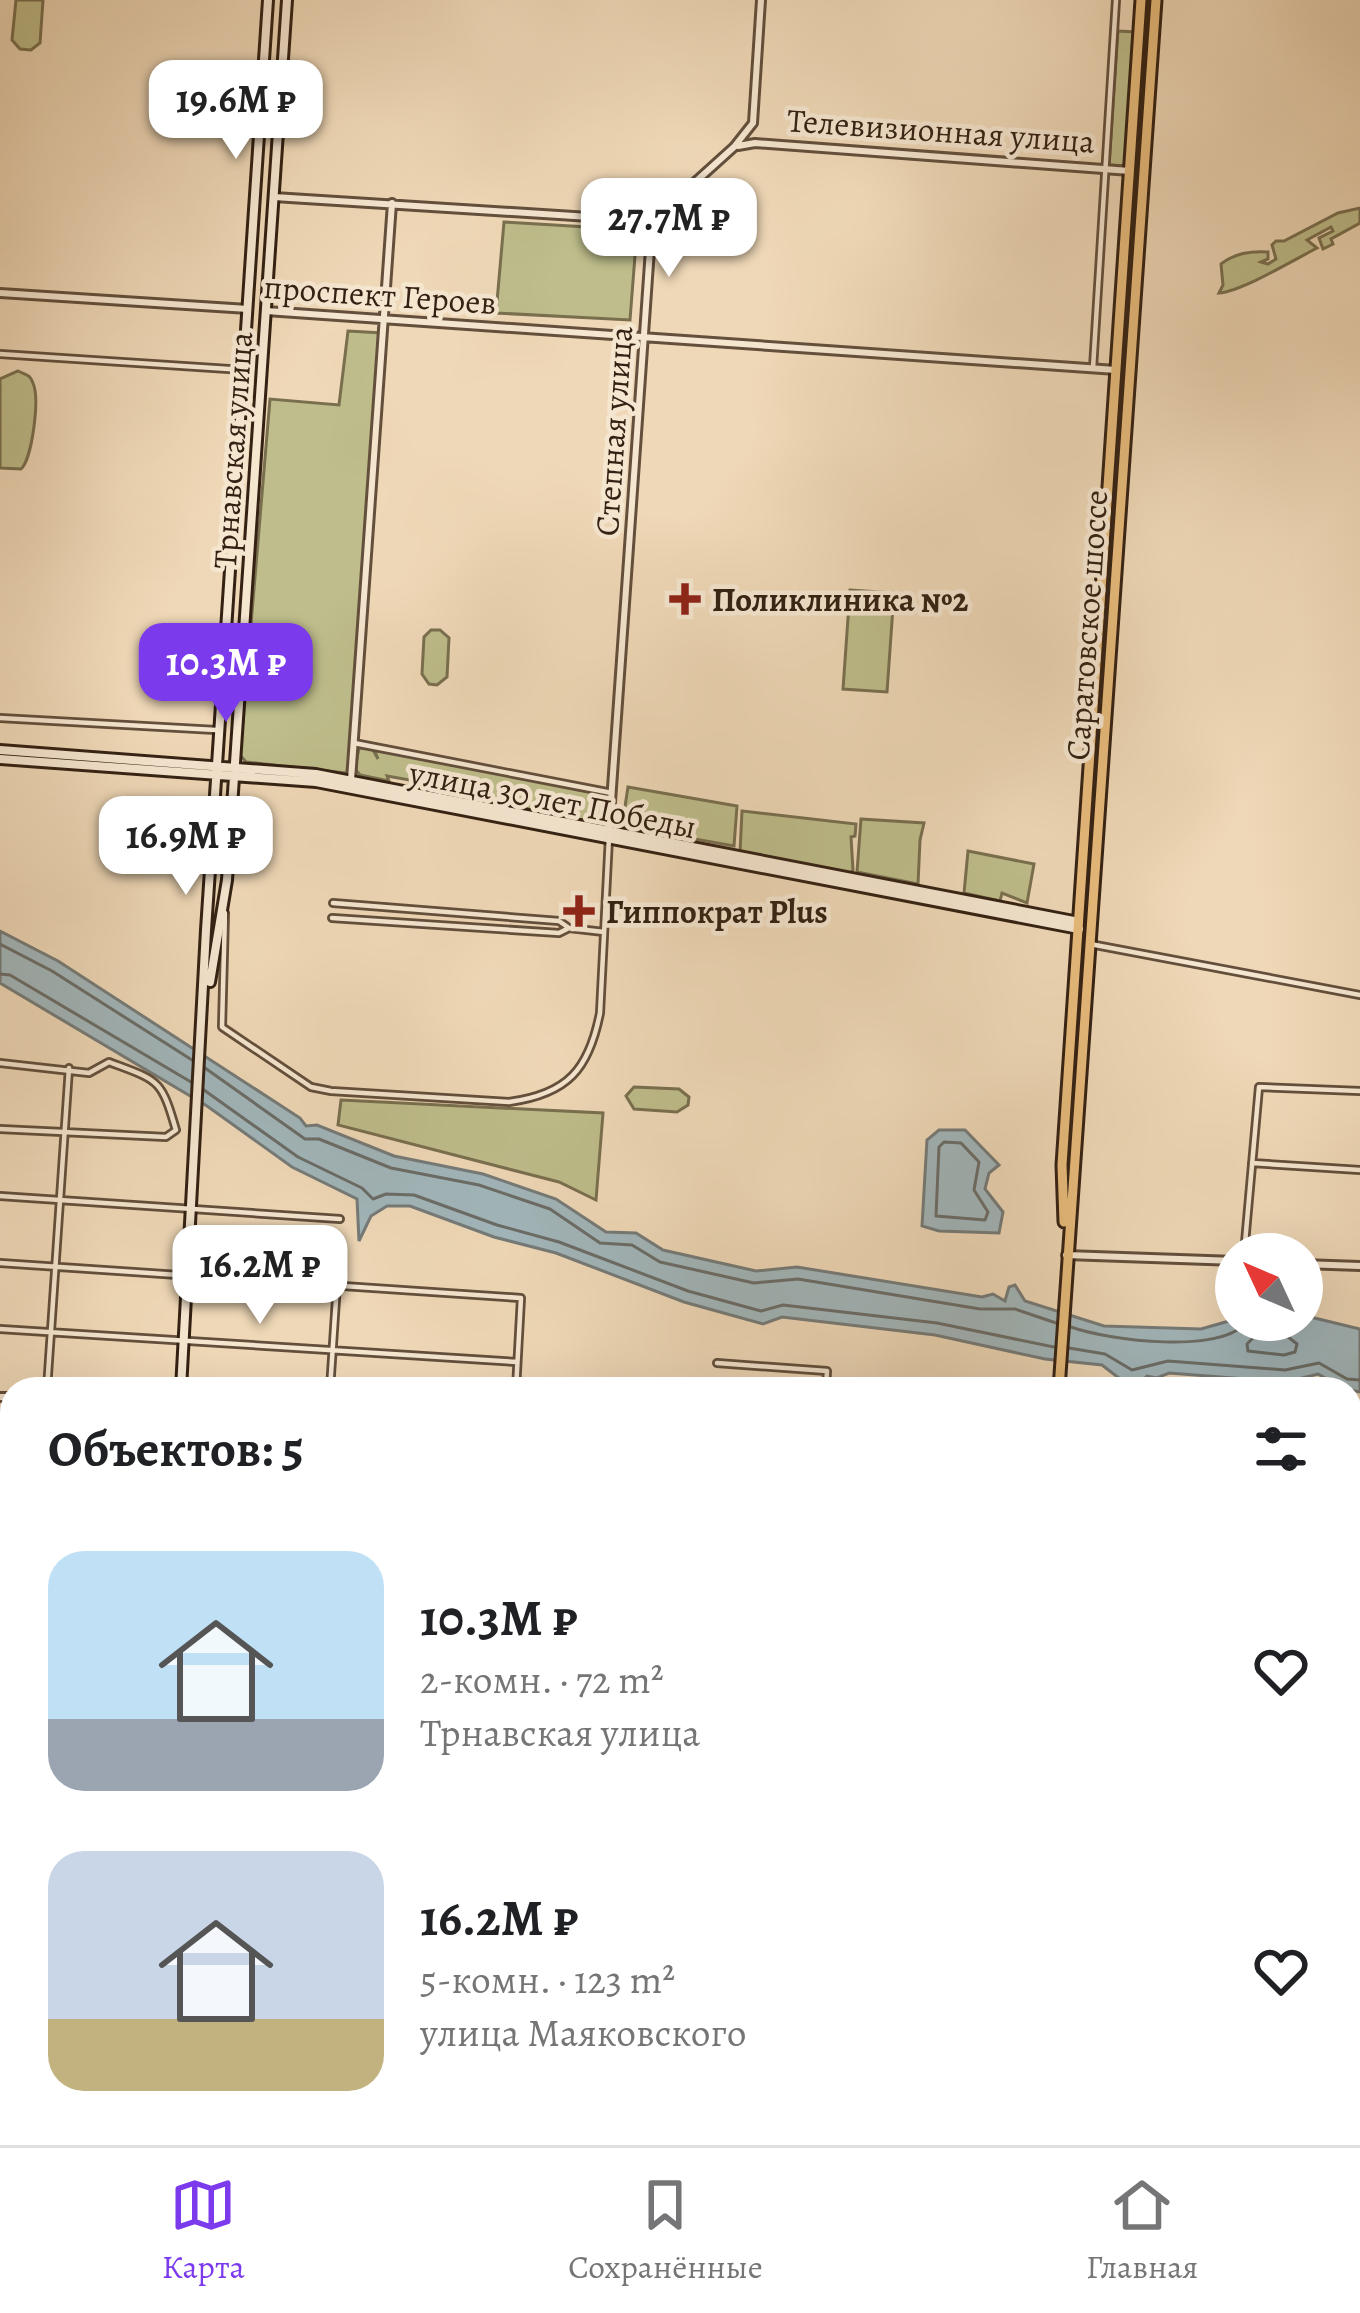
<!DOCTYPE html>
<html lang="ru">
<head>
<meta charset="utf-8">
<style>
	body { margin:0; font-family:Alegreya,serif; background:#f6f6f6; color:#202124; height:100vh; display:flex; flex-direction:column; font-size:45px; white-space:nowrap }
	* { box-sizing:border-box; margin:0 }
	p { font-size:39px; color:#757577 }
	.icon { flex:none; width:66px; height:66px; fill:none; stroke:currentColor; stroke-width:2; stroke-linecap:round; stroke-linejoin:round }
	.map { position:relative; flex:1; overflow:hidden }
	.details { position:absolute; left:0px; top:1377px; width:1362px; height:768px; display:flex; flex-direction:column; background:#fff; border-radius:36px 36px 0 0; box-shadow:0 12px 48px #0002 }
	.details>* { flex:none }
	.needle { width:78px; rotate:314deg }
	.buttons { position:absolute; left:1215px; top:1233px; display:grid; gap:24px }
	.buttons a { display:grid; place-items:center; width:108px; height:108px; border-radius:50%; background:#fff; box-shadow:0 12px 48px #0002; font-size:60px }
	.price { position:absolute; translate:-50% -102px; padding:0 27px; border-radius:24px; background:#fff; color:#222; font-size:39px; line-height:78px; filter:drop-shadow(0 3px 6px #0008) }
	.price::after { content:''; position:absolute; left:50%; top:72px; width:36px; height:27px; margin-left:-18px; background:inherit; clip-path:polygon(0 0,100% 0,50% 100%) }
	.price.selected { background:#7c3aed; color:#fff }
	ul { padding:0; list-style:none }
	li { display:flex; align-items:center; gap:36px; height:300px; padding:0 48px }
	li span { display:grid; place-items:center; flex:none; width:336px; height:240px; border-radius:36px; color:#555 }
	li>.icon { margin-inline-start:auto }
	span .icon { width:144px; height:144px; fill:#fffc; stroke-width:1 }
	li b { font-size:51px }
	h2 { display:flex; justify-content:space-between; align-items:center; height:144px; padding:0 48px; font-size:51px }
	.tab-bar { display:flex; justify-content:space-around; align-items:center; height:168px; border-top:3px solid #e0e0e0; background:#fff; font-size:33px; color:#757577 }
	.tab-bar a { display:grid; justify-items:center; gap:6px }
	.tab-bar .selected { color:#7c3aed }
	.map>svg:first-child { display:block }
	.green { fill:#bebd8b; stroke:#796f4f; stroke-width:3 }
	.water { fill:#a1b6bb; stroke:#757a78; stroke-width:3 }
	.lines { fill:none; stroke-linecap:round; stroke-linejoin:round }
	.shore { stroke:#6a6c67; stroke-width:3 }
	.minor-casing { stroke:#634f3c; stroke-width:10 }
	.tertiary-casing { stroke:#634f3c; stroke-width:12 }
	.secondary-casing { stroke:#342113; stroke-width:14 }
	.primary-casing { stroke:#342113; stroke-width:15 }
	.minor { stroke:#f5e6d0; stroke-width:4.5 }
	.tertiary { stroke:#f5e6d0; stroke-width:6 }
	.secondary { stroke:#f5e6d0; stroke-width:8 }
	.primary { stroke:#e8bc7c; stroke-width:9 }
	.poi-dot { fill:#8f2418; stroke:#f5e6d0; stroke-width:4.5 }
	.labels { text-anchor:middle; stroke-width:9; stroke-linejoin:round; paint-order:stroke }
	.street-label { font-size:33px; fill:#342113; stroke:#f5e6d0 }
	.poi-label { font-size:33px; font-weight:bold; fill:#342113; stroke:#f5e6d0; text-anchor:start }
</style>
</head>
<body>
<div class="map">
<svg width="1360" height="2145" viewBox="0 0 1360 2145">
	<rect width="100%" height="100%" fill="#efd8b7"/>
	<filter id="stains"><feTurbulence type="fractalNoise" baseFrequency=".00167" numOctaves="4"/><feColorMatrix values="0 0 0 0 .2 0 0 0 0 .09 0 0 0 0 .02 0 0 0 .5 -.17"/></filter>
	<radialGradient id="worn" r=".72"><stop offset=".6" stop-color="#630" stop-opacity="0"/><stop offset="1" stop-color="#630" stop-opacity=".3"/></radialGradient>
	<!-- green -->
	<path class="green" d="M16,0h27l-3,43 -9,7 -11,-1 -8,-9z
		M1118,31l17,1 -9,134 -17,-1z
		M1360,208v15l-29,16 2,5 -10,5 -4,-11 14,-7 -2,-4 -24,13 10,8c-27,14 -75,43 -98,45l4,-8 -2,-21c14,-11 29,-13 47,-12v7l-7,3 7,2 8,-5 -4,-14 4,-4h8l54,-28z
		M504,222l133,8 -7,90 -134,-7z
		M348,331l34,2 -32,434 -4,6 -100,-11 -6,-7 30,-356 69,6z
		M18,371c8,4 12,3 15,12 7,16 -1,76 -12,86l-21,-1v-89z
		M850,590l44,3 -7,99 -44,-3z
		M431,630h9l9,8 -2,39 -10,8 -8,-1 -7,-10 2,-37z
		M359,748h13l6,11 -4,-10 232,45 -2,23 -6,6 -184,-37 -4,-6 -23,-4 2,5 -29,-6 -5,-6z
		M628,787l109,19 -3,40 -112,-20z
		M742,811l114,13 -1,12 -4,1 2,33 -3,4 -110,-21z
		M861,819l63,4 -4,17 -2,44 -61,-12z
		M968,851l66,13 -7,39 -25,-10 -2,8 -36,-8z
		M634,1087l45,2 10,8 -1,8 -11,7 -43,-3 -8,-13z
		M341,1100l262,13 -7,87 -37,-18 -221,-57z"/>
	<!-- water -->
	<path class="water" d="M0,931l58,30 242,157 6,8 11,-1 77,31 89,18 73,25 50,33 30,1 27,17 93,21 41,-4 185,30 11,-3 12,7 4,-14 6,-2 10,16 79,25 97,3 35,-10 66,1v-5l58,14v63l-15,-3 -27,-15 -32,8 -117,-9 -12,5 -10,-2 -14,13 -31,-24 -57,-6 -110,-24 -153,-18 -19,7 -79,-22 -128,-49 -62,-16 -84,-31h-23l-16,10 -12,25 -2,-42 -65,-32 -85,-61 -207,-123z
		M939,1130h26l34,35 -10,8 -4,16 18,23 -4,21 -60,-2 -17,-5 5,-86z"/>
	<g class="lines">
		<!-- shore -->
		<path class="shore" d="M0,944l52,27 140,89
			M0,974l10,1 181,107
			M205,1068l100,71h14l72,29 88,17 71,24 50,34 32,2 28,17 94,21 44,-4 182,30h35l41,14
			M204,1090l94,67 64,31 11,11 13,-5 28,1 83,30 62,17 129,49 73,20 22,-6 154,18 117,24
			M944,1142l17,1 18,19 -5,28 14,22 -3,8 -49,-4 3,-69z
			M1263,1320l-4,12 -12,12 1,7 36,4 11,-3 2,-8 -14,-11 -7,-13
			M1071,1327c36,13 153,29 177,-7
			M1069,1348l36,6 27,16 36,-9 117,9 34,-7 28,16 13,1"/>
		<defs>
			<path id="minor" d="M0,354l244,16
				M1093,368l23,-368
				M0,718l216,12
				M354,743l258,50
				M333,903l226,18 10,7
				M225,913l-3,114 89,60 20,4 178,11c59,-8 80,-33 91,-89l9,-176
				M332,918l227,15 10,-5 35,4
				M1090,944l270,51
				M0,1063l89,10 20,-11c50,19 52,16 67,68l-10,7 -166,-8
				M1252,1163l108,7
				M0,1196l340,23
				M1244,1254l15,-167 101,4
				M0,1263l521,35 -5,91
				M0,1329l517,33
				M717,1363l110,8 -1,18
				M47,1389l22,-321
				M330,1389l7,-105
				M1350,1443h10
				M0,1466l12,1
				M0,1531h12
				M0,1597l12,1
				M0,1666h12
				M0,2007l12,1
				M0,2073l12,1
				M3,2073l8,-134
				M283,2145l1,-12
				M465,2145l1,-12"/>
			<path id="tertiary" d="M738,146l17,-3 375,28
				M274,197l378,24
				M0,293l248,16
				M266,311l850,59
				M351,780l41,-577
				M609,830l43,-609 82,-74 19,-24 8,-123
				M1066,1255l170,6
				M1302,1264l58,2
				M0,1397h12
				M773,2145l1,-12"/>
			<path id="secondary" d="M0,750l316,24 763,148
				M0,759l316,23 763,147
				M210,982l17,-102 60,-880
				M181,1389l25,-459 62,-930
				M1350,2027h10
				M133,2133v12
				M0,2138l99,7
				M953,2145l1,-12
				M1022,2145l1,-12"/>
			<path id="primary" d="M1064,1222l-2,-57 79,-1165
				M1059,1389l97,-1389
				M996,2145l1,-12
				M1010,2145l1,-12"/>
		</defs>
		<!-- minor casing -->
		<use href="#minor" class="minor-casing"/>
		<!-- tertiary casing -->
		<use href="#tertiary" class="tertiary-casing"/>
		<!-- secondary casing -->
		<use href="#secondary" class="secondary-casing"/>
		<!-- primary casing -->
		<use href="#primary" class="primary-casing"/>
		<!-- minor -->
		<use href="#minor" class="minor"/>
		<!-- tertiary -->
		<use href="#tertiary" class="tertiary"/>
		<!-- secondary -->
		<use href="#secondary" class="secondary"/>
		<!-- primary -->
		<use href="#primary" class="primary"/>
	</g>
	<!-- markers -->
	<g class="poi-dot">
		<path d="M679 581h12v12h12v12h-12v12h-12v-12h-12v-12h12z"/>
		<path d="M573 893h12v12h12v12h-12v12h-12v-12h-12v-12h12z"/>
	</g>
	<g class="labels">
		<!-- street labels -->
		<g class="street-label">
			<text transform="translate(941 130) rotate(4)" y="12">Телевизионная улица</text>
			<text transform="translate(380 294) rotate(4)" y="12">проспект Героев</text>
			<text transform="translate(613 431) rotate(-86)" y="12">Степная улица</text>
			<text transform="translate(232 450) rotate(-86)" y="12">Трнавская улица</text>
			<text transform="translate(1086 625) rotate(-86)" y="12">Саратовское шоссе</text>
			<text transform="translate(553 799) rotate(11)" y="12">улица 30 лет Победы</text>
		</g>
		<!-- poi labels -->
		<g class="poi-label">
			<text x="712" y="611">Поликлиника №2</text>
			<text x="606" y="923">Гиппократ Plus</text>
		</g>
	</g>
	<rect width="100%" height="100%" filter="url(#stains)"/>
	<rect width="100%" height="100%" fill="url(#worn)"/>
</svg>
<div class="buttons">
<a><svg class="needle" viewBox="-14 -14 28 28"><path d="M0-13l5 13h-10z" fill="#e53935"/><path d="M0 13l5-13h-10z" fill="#757577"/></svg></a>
</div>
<b class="price" style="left:236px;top:162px">19.6M ₽</b>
<b class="price" style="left:669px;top:280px">27.7M ₽</b>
<b class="price selected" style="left:226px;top:725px">10.3M ₽</b>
<b class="price" style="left:186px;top:898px">16.9M ₽</b>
<b class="price" style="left:260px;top:1327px">16.2M ₽</b>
<section class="details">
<h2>Объектов: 5<svg class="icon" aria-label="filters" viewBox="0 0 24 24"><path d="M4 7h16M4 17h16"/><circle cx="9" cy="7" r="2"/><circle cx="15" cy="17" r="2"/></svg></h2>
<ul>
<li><span style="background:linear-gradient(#bfe0f5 70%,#9aa5b1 0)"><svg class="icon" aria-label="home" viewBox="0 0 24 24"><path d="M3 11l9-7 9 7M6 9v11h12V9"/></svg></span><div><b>10.3M ₽</b><p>2-комн. · 72 m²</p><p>Трнавская улица</p></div><svg class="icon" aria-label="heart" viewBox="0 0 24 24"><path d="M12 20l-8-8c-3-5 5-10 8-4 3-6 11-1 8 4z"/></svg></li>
<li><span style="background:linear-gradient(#c9d6e8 70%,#c2b280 0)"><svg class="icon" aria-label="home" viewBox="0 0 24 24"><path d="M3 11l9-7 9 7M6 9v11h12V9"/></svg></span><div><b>16.2M ₽</b><p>5-комн. · 123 m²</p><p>улица Маяковского</p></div><svg class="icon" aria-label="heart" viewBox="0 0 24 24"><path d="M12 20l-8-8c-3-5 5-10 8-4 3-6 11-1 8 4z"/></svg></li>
</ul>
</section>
</div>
<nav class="tab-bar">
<a class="selected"><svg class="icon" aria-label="map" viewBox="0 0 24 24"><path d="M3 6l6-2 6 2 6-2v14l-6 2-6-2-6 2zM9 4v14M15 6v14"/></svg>Карта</a>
<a><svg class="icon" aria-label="saved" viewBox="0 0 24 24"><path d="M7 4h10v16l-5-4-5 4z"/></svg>Сохранённые</a>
<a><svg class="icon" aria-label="home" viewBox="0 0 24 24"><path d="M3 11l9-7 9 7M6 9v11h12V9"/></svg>Главная</a>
</nav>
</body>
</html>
